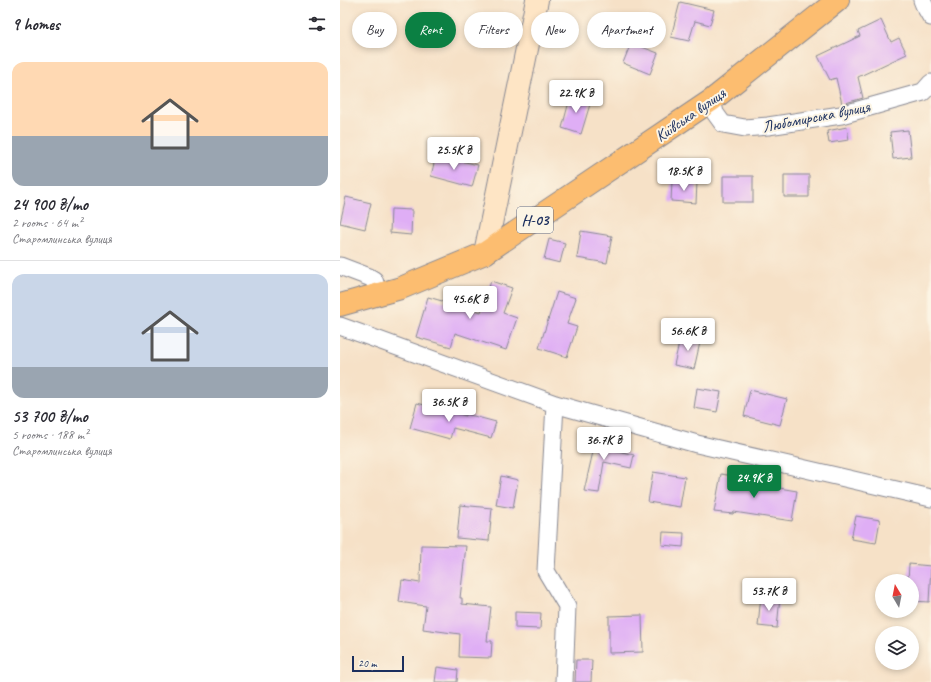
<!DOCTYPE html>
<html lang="en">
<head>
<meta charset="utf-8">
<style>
	body { margin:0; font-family:Caveat,sans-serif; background:#f2f2f3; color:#2b2b33; height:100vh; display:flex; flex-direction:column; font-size:15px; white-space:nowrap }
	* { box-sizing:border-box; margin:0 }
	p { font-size:13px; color:#7c7c81 }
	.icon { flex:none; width:22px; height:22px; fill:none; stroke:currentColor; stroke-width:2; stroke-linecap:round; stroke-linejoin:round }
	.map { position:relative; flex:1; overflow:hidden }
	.panel { display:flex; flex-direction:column; background:#fff; width:340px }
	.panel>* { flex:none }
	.top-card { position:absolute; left:12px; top:12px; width:380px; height:36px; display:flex; gap:8px }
	.needle { width:26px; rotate:350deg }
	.tools { position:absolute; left:535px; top:574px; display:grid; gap:8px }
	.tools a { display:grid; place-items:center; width:44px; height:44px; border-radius:50%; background:#fff; box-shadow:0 2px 6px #0003; font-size:20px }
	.scale { position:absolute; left:12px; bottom:10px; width:52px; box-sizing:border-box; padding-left:4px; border:2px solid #1b2f5e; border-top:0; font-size:11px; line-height:14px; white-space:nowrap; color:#1b2f5e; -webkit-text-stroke:3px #fcf5e5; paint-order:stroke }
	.price { position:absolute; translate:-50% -34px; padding:0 9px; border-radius:4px; background:#fff; color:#222; font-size:13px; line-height:26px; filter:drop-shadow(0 1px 2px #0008) }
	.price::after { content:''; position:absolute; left:50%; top:24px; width:12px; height:9px; margin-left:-6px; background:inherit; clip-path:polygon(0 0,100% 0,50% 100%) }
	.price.selected { background:#0b8043; color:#fff }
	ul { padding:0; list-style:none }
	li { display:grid; align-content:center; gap:8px; height:212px; padding:0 12px }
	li+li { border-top:1px solid #e1e1e2 }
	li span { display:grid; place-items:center; height:124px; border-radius:12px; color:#555 }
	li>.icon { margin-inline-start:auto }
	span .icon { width:72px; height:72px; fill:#fffc; stroke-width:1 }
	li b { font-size:17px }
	h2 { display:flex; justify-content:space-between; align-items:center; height:48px; padding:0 12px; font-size:17px }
	.pill { padding:0 14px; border-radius:18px; background:#fff; box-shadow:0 2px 6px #0003; font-size:14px; line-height:36px }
	.pill.selected { background:#0b8043; color:#fff }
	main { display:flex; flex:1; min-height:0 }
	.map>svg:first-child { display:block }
	.building { fill:#dfaef5 }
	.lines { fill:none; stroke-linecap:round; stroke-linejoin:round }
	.minor-casing { stroke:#888892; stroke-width:19 }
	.secondary-casing { stroke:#888892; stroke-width:24 }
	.primary-casing { stroke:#888892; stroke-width:24 }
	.minor { stroke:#fff; stroke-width:17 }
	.secondary { stroke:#fee5c5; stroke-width:22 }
	.primary { stroke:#fcbd6f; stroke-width:22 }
	.labels { text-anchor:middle; stroke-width:4; stroke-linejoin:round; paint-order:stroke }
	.shield { fill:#fcf5e5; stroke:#5e6a86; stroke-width:1 }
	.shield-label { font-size:15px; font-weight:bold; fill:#1b2f5e }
	.street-label { font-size:16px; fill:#1b2f5e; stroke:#fcf5e5 }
</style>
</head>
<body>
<main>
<section class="panel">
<h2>9 homes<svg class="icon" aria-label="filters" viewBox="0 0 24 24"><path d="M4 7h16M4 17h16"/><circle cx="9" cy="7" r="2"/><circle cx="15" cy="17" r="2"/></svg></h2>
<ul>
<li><span style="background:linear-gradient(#ffd9b3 60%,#9aa5b1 0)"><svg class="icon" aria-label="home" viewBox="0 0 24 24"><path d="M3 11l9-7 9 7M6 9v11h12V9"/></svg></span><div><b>24 900 ₴/mo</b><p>2 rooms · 64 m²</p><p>Старомлинська вулиця</p></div></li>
<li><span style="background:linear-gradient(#c9d6e8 75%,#9aa5b1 0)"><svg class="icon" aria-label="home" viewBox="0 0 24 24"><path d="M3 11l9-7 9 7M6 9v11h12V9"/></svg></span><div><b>53 700 ₴/mo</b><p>5 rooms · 188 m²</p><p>Старомлинська вулиця</p></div></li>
</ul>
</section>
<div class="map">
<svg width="591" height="682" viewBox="0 0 591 682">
	<rect width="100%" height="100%" fill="#fcf5e5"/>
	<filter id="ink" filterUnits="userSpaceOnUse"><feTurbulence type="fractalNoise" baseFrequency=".025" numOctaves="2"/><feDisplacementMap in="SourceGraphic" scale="8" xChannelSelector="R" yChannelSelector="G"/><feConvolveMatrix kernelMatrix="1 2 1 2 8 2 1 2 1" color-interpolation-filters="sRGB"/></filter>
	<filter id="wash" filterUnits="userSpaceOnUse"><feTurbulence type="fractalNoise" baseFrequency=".012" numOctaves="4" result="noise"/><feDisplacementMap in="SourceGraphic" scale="16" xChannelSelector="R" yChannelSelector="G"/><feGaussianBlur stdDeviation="0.9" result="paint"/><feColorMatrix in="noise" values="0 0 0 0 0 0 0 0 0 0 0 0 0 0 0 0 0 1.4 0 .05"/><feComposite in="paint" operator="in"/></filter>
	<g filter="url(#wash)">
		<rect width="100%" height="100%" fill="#f6e1c7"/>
		<g id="blocks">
			<!-- building -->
			<path class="building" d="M340,2l34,8 -4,15 -15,-4 -6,20 -18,-4z
				M541,20l10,22 8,-4 8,16 -49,23 5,21 -21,6 -6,-26 -6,2 -12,-24 42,-20 -2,-5z
				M291,43l27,10 -8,21 -27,-11z
				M231,94l20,7 -10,33 -19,-6z
				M507,127l2,13 -20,3 -2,-12z
				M568,130l3,27 -18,2 -3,-27z
				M96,155l42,10 -6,22 -41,-11z
				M444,175h25v22h-25z
				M383,176h30v26h-30z
				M332,181l25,1 -1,21 -25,-2z
				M6,197l25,6 -6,26 -25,-6z
				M51,209l21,1 -1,25 -21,-2z
				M241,231l31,5 -5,27 -30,-5z
				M209,239l16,4 -5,20 -16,-4z
				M151,281l21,7 -9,25 14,5 -11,32 -51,-17 -4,14 -35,-10 12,-40 53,15z
				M217,292l19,6 -9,26 10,3 -10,30 -28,-9z
				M341,334l20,4 -7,31 -20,-4z
				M357,388l24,4 -4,20 -23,-4z
				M410,390l37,9 -7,26 -36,-9z
				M77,403l49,13v-2l30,8 -5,16 -38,-10 -3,11 -40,-11z
				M258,430l11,1 -3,17 28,7 -3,13 -27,-6 -5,31 -15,-2z
				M313,472l32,5 -5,30 -32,-5z
				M381,474l29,5 -1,4 48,8 -5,30 -58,-9 -1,2 -19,-2z
				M161,476l17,4 -5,28 -17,-3z
				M120,505l32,3 -3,33 -32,-3z
				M516,516l24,4 -4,23 -25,-4z
				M323,532l21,1 -1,14 -21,-2z
				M81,545l45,1 -6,52h2v6l29,3 -4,34h5l-1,17 -32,-1 1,-23 -37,-5 3,-23 -27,-4 3,-22 18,3z
				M569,564l22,2 -2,36 -17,-1v-20h-4z
				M421,595l19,2 -3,31 -19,-2z
				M175,612l26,1 -1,16 -25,-1z
				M302,615l1,37 -34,1v-37z
				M236,660h16l-1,22h-16z
				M97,667l21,3 -1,12h-22z"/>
		</g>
	</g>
	<g filter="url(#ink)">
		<use href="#blocks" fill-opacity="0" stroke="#888892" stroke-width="1"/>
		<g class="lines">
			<defs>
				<path id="minor" d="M582,0l2,5 7,12
					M372,100l3,13 8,11 22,4 23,-2 73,-11 82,-23 8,-9
					M0,266l29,11 5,3 5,14
					M0,326l215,78 142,40 234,54
					M215,404l-9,167 21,35 -3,76"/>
				<path id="secondary" d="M145,253l52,-253"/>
				<path id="primary" d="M0,305l61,-17 84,-35 227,-153 126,-100"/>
			</defs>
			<!-- minor casing -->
			<use href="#minor" class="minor-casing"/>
			<!-- secondary casing -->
			<use href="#secondary" class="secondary-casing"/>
			<!-- primary casing -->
			<use href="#primary" class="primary-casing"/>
			<!-- minor -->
			<use href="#minor" class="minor"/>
			<!-- secondary -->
			<use href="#secondary" class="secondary"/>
			<!-- primary -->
			<use href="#primary" class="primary"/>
		</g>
	</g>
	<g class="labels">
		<!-- shield labels -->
		<rect class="shield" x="177" y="207" width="36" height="26" rx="3"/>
		<g class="shield-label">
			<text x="195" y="225">Н-03</text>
		</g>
		<!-- street labels -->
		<g class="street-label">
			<text transform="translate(350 114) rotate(-35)" y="6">Київська вулиця</text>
			<text transform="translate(476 116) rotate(-11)" y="6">Любомирська вулиця</text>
		</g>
	</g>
</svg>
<div class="tools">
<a><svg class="needle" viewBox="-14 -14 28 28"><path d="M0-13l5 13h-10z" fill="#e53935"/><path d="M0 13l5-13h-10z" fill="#7c7c81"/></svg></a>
<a><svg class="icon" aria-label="layers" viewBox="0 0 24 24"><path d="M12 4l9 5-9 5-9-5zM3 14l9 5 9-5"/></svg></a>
</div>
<div class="scale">20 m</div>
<b class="price" style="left:236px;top:114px">22.9K ₴</b>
<b class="price" style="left:114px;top:171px">25.5K ₴</b>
<b class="price" style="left:344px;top:192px">18.5K ₴</b>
<b class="price" style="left:130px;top:320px">45.6K ₴</b>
<b class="price" style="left:348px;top:352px">56.6K ₴</b>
<b class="price" style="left:109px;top:423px">36.5K ₴</b>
<b class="price" style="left:264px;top:461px">36.7K ₴</b>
<b class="price selected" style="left:414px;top:499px">24.9K ₴</b>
<b class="price" style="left:429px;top:612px">53.7K ₴</b>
<div class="top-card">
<a class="pill">Buy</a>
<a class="pill selected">Rent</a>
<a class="pill">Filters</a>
<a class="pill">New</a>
<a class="pill">Apartment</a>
</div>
</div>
</main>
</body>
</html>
